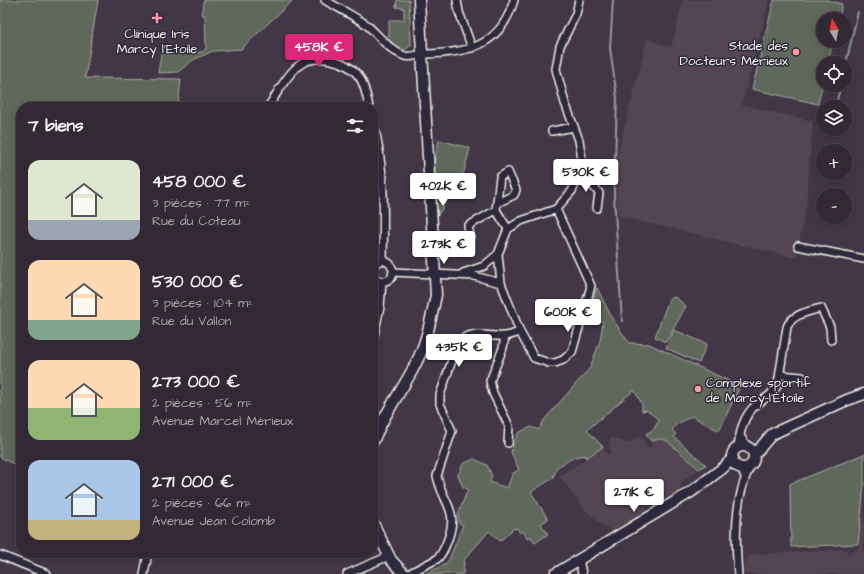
<!DOCTYPE html>
<html lang="fr">
<head>
<meta charset="utf-8">
<style>
	body { margin:0; font-family:"Architects Daughter",sans-serif; background:#3d3541; color:#f1f3f6; height:100vh; display:flex; flex-direction:column; font-size:15px; white-space:nowrap }
	* { box-sizing:border-box; margin:0 }
	p { font-size:13px; color:#a8a6ad }
	.icon { flex:none; width:22px; height:22px; fill:none; stroke:currentColor; stroke-width:2; stroke-linecap:round; stroke-linejoin:round }
	.map { position:relative; flex:1; overflow:hidden }
	.drawer { position:absolute; left:16px; top:102px; width:362px; height:456px; display:flex; flex-direction:column; background:#322935; border-radius:16px; box-shadow:0 2px 10px #0003,0 0 0 1px #4d4550 }
	.drawer>* { flex:none }
	.needle { width:26px; rotate:350deg }
	.buttons { position:absolute; left:816px; top:12px; display:grid; gap:8px }
	.buttons a { display:grid; place-items:center; width:36px; height:36px; border-radius:50%; background:#322935; box-shadow:0 2px 10px #0003,0 0 0 1px #4d4550; font-size:20px }
	.price { position:absolute; translate:-50% -34px; padding:0 9px; border-radius:4px; background:#fff; color:#222; font-size:13px; line-height:26px; filter:drop-shadow(0 1px 2px #0008) }
	.price::after { content:''; position:absolute; left:50%; top:24px; width:12px; height:9px; margin-left:-6px; background:inherit; clip-path:polygon(0 0,100% 0,50% 100%) }
	.price.active { background:#db2777; color:#fff }
	ul { padding:0; list-style:none }
	li { display:flex; align-items:center; gap:12px; height:100px; padding:0 12px }
	li span { display:grid; place-items:center; flex:none; width:112px; height:80px; border-radius:12px; color:#555 }
	li>.icon { margin-inline-start:auto }
	span .icon { width:48px; height:48px; fill:#fffc; stroke-width:1 }
	li b { font-size:17px }
	h2 { display:flex; justify-content:space-between; align-items:center; height:48px; padding:0 12px; font-size:17px }
	.map>svg:first-child { display:block }
	.built { fill:#524451 }
	.green { fill:#5e675a; stroke:#a9aca1 }
	.lines { fill:none; stroke-linecap:round; stroke-linejoin:round }
	.stream { stroke:#929ba6; stroke-width:2 }
	.street-casing { stroke:#f4f1e8; stroke-width:10 }
	.secondary-casing { stroke:#f4f1e8; stroke-width:13 }
	.street { stroke:#2f2a3d; stroke-width:7 }
	.secondary { stroke:#2f2a3d; stroke-width:10 }
	.poi-dot { fill:#ff9aa2; stroke:#2f2a3d; stroke-width:1.5 }
	.labels { text-anchor:middle; stroke-width:3; stroke-linejoin:round; paint-order:stroke }
	.poi-label { font-size:13px; fill:#f4f1e8; stroke:#2f2a3d }
</style>
</head>
<body>
<div class="map">
<svg width="864" height="574" viewBox="0 0 864 574">
	<rect width="100%" height="100%" fill="#423747"/>
	<filter id="ink" filterUnits="userSpaceOnUse"><feTurbulence type="fractalNoise" baseFrequency=".025" numOctaves="2"/><feDisplacementMap in="SourceGraphic" scale="8" xChannelSelector="R" yChannelSelector="G"/><feConvolveMatrix kernelMatrix="1 2 1 2 8 2 1 2 1" color-interpolation-filters="sRGB"/></filter>
	<g filter="url(#ink)">
		<!-- built -->
		<path class="built" d="M683,0h86l-27,105 71,16 -7,85 -10,52 -178,-42 -3,-51 32,-126 24,8z
			M641,436l7,12 5,-2 -2,-5 9,-2 6,1 33,29 -18,13 -1,10 -15,6v2l-14,8 -3,-2 -2,1v5l-35,20 -3,-6 -3,2 -20,-18 -26,-34 44,-28 5,7 4,-2 -3,-7 2,-9 17,6z
			M864,484v90h-119l-1,-10 6,-9 96,-6 1,5 7,-1v-3l4,-1z"/>
		<!-- green -->
		<path class="green" d="M0,0h98l-13,78 96,1 -3,28h-157v361l-21,-11z
			M205,0h88l-52,49 -28,2 -20,9 -15,12 -20,1 3,-19 41,-2 4,-3 -1,-34h-3l1,-13z
			M397,0h12l2,40v5l-6,5 -6,-1 -13,-12 3,-2v-15h15v-12l-8,-1z
			M774,0h53l15,4 -3,15h-16v22h10l-5,22h-5v19l-5,22 -66,-15z
			M439,140l31,8 -6,24 -27,45 -3,-54z
			M597,288l15,30 17,25 20,1 91,42 -21,45 -27,-15 -15,8 -5,6 4,4 -2,3 32,28 -7,4 -33,-29 -6,-1 -9,2 -5,-7 8,-5 5,-9 -12,-10 -5,1v-7l-8,-14 -47,40 16,17 -17,11 -1,-3 -10,2 -18,10 -4,11 -22,14 17,27 -7,5 7,10 -13,9 -4,-6 -4,1 -4,-7 -3,2 -3,-5 -4,1 -13,12 -11,-10 -25,29 -1,14h-38l19,-9 5,-5 14,-35 -4,-2 -1,-9 10,-25 -5,-2 -5,-12 5,-11 11,-5 13,6 5,11 -2,6 17,6 6,-15 6,-3 -8,-18 7,-19 13,-6 8,3 5,-10 46,-52 10,-27 3,-19 -15,-7z
			M675,297l11,9 -20,36 -11,-5 14,-38z
			M674,330l33,14 -8,19 -33,-15z
			M864,454v30l-6,60 -67,3 -1,-63z"/>
		<g class="lines">
			<!-- stream -->
			<path class="stream" d="M613,0l-3,48 7,50 -3,97 8,126
				M845,67l13,-55
				M835,107l6,-22"/>
			<defs>
				<path id="street" d="M325,0c13,8 29,16 42,25 11,10 21,24 35,30 7,4 16,-1 24,-1 42,-1 75,-8 88,-54
					M457,0l2,12 13,36
					M268,107c9,-13 17,-30 29,-40 17,-15 51,-8 63,11 5,8 7,19 9,29
					M373,121c12,46 11,92 10,139
					M552,131l22,-4
					M579,176l13,9 7,8 -2,15
					M373,178l10,-1
					M497,203l17,-8 2,-5 -8,-18 -8,5 -4,33 12,19
					M556,209l35,77 -19,66 -9,8 -8,3h-6l-15,-5 -14,-26 -19,-49 -3,-29 10,-25 13,-8 35,-12 16,-18 7,-15 3,-16 -3,-20 -14,-37 -9,-34 4,-23 16,-32 3,-14
					M470,236l-2,-10 28,-16
					M798,246l66,13
					M373,266c5,-6 11,-7 17,-2l3,6 -1,7c-6,6 -14,6 -19,-1
					M393,272l81,4 27,7
					M463,273l21,-7 14,-12
					M505,336l-2,12 -13,33 3,12 16,33 -1,17
					M373,340l7,-33 2,-25
					M781,375l21,2
					M740,436l7,10
					M738,447c2,-15 5,-31 18,-42 9,-7 17,-10 22,-21l9,-57c5,-13 21,-15 34,-19l9,19 1,13
					M741,467l4,10
					M0,555l47,19
					M579,559l3,15
					M144,574l4,-21
					M347,574l42,-18
					M408,574l29,-15c6,-6 8,-12 11,-20 11,-30 -5,-35 -11,-63l15,-45 -12,-27v-9l18,-52c12,-15 31,-5 46,-7 6,0 11,-3 16,-4
					M738,574c-3,-35 -4,-77 13,-109"/>
				<path id="secondary" d="M373,442c11,-29 30,-52 43,-79 11,-21 15,-45 20,-68l-17,-295
					M732 457a11 11 0 1 1 22 0a11 11 0 1 1-22 0Z
					M754,455l18,-21 75,-34 17,-6
					M373,523l18,37 13,14
					M555,574l136,-82 32,-24 10,-10"/>
			</defs>
			<!-- street casing -->
			<use href="#street" class="street-casing"/>
			<!-- secondary casing -->
			<use href="#secondary" class="secondary-casing"/>
			<!-- street -->
			<use href="#street" class="street"/>
			<!-- secondary -->
			<use href="#secondary" class="secondary"/>
		</g>
	</g>
	<!-- markers -->
	<g class="poi-dot">
		<path d="M155 12h4v4h4v4h-4v4h-4v-4h-4v-4h4z"/>
		<circle cx="796" cy="52" r="4"/>
		<circle cx="698" cy="389" r="4"/>
	</g>
	<g class="labels">
		<!-- poi labels -->
		<g class="poi-label">
			<text x="157" y="38">Clinique Iris<tspan x="157" dy="15">Marcy l'Etoile</tspan></text>
			<text x="788" y="50" text-anchor="end">Stade des<tspan x="788" dy="15">Docteurs Mérieux</tspan></text>
			<text x="706" y="387" text-anchor="start">Complexe sportif<tspan x="706" dy="15">de Marcy-l'Étoile</tspan></text>
		</g>
	</g>
</svg>
<div class="buttons">
<a><svg class="needle" viewBox="-14 -14 28 28"><path d="M0-13l5 13h-10z" fill="#e53935"/><path d="M0 13l5-13h-10z" fill="#a8a6ad"/></svg></a>
<a><svg class="icon" aria-label="locate" viewBox="0 0 24 24"><circle cx="12" cy="12" r="6"/><path d="M12 2v4M12 18v4M2 12h4M18 12h4"/></svg></a>
<a><svg class="icon" aria-label="layers" viewBox="0 0 24 24"><path d="M12 4l9 5-9 5-9-5zM3 14l9 5 9-5"/></svg></a>
<a>+</a>
<a>−</a>
</div>
<b class="price active" style="left:319px;top:68px">458K €</b>
<b class="price" style="left:586px;top:193px">530K €</b>
<b class="price" style="left:443px;top:207px">402K €</b>
<b class="price" style="left:444px;top:265px">273K €</b>
<b class="price" style="left:568px;top:333px">600K €</b>
<b class="price" style="left:459px;top:368px">435K €</b>
<b class="price" style="left:634px;top:513px">271K €</b>
<section class="drawer">
<h2>7 biens<svg class="icon" aria-label="filters" viewBox="0 0 24 24"><path d="M4 7h16M4 17h16"/><circle cx="9" cy="7" r="2"/><circle cx="15" cy="17" r="2"/></svg></h2>
<ul>
<li><span style="background:linear-gradient(#dfe7d0 75%,#9aa5b1 0)"><svg class="icon" aria-label="home" viewBox="0 0 24 24"><path d="M3 11l9-7 9 7M6 9v11h12V9"/></svg></span><div><b>458 000 €</b><p>3 pièces · 77 m²</p><p>Rue du Coteau</p></div></li>
<li><span style="background:linear-gradient(#ffd9b3 75%,#7fa58c 0)"><svg class="icon" aria-label="home" viewBox="0 0 24 24"><path d="M3 11l9-7 9 7M6 9v11h12V9"/></svg></span><div><b>530 000 €</b><p>3 pièces · 104 m²</p><p>Rue du Vallon</p></div></li>
<li><span style="background:linear-gradient(#ffd9b3 60%,#8fb573 0)"><svg class="icon" aria-label="home" viewBox="0 0 24 24"><path d="M3 11l9-7 9 7M6 9v11h12V9"/></svg></span><div><b>273 000 €</b><p>2 pièces · 56 m²</p><p>Avenue Marcel Mérieux</p></div></li>
<li><span style="background:linear-gradient(#a9c7e8 75%,#c2b280 0)"><svg class="icon" aria-label="home" viewBox="0 0 24 24"><path d="M3 11l9-7 9 7M6 9v11h12V9"/></svg></span><div><b>271 000 €</b><p>2 pièces · 66 m²</p><p>Avenue Jean Colomb</p></div></li>
</ul>
</section>
</div>
</body>
</html>
